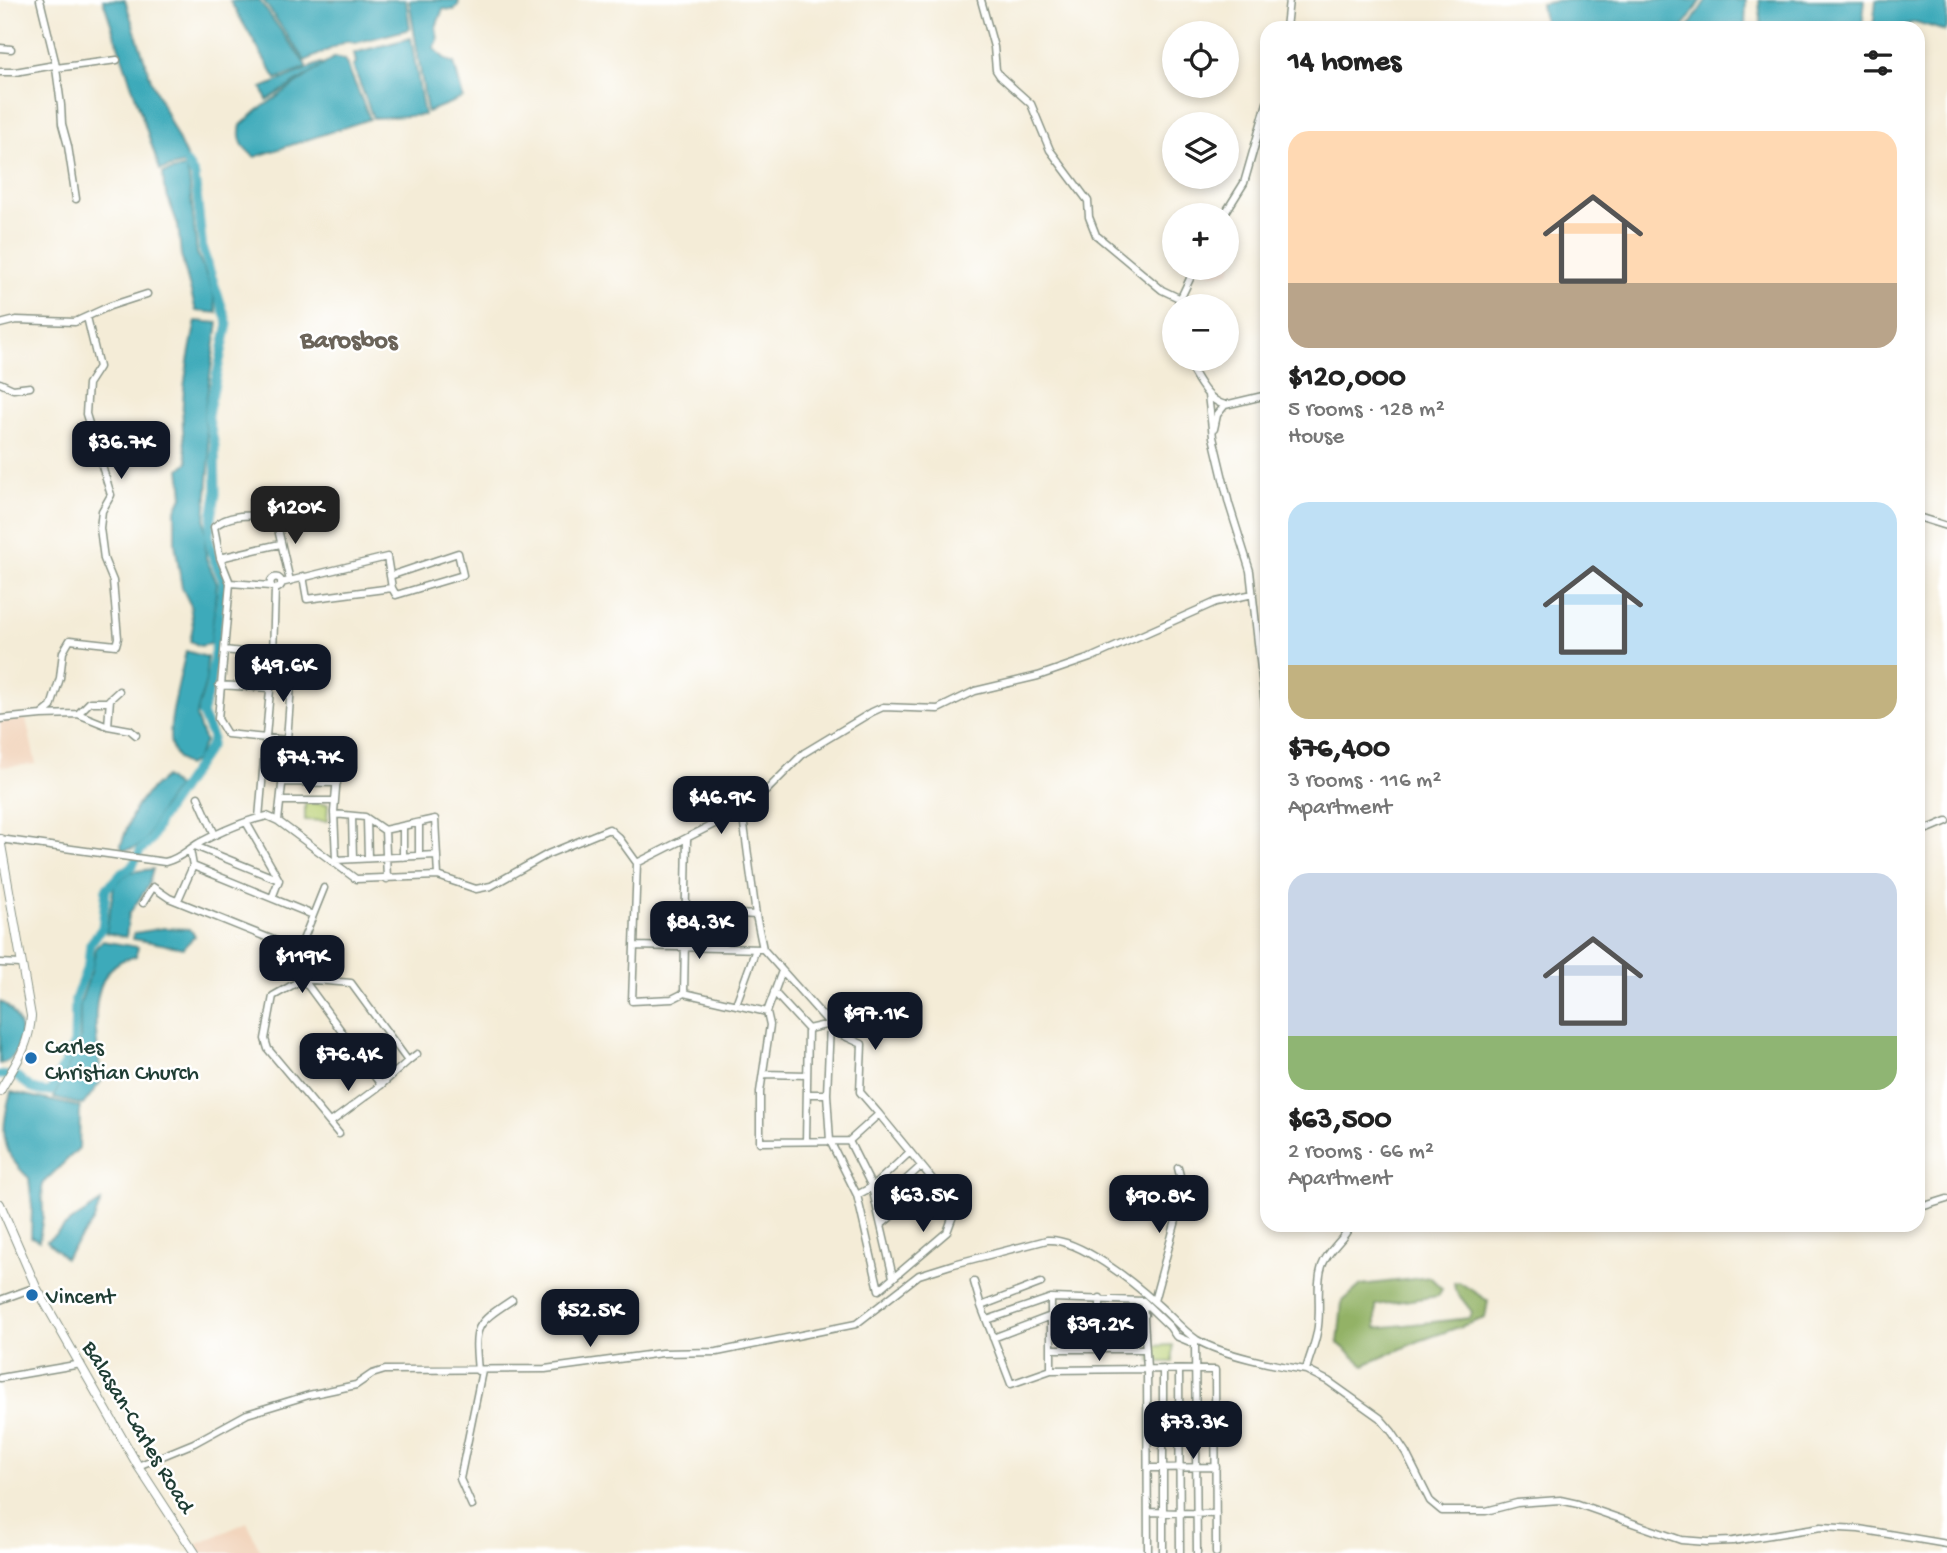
<!DOCTYPE html>
<html lang="en">
<head>
<meta charset="utf-8">
<style>
	body { margin:0; font-family:"Gochi Hand",sans-serif; background:#f6f6f6; color:#222; height:100vh; display:flex; flex-direction:column; font-size:26px; white-space:nowrap }
	* { box-sizing:border-box; margin:0 }
	p { font-size:23px; color:#767676 }
	.icon { flex:none; width:38px; height:38px; fill:none; stroke:currentColor; stroke-width:2; stroke-linecap:round; stroke-linejoin:round }
	.map { position:relative; flex:1; overflow:hidden }
	.side { position:absolute; left:1260px; top:21px; width:665px; height:1211px; display:flex; flex-direction:column; background:#fff; border-radius:21px; box-shadow:0 4px 10px #0003 }
	.side>* { flex:none }
	.tools { position:absolute; left:1162px; top:21px; display:grid; gap:14px }
	.tools a { display:grid; place-items:center; width:77px; height:77px; border-radius:50%; background:#fff; box-shadow:0 4px 10px #0003; font-size:35px }
	.price { position:absolute; translate:-50% -60px; padding:0 16px; border-radius:14px; background:#111827; color:#fff; font-size:23px; line-height:46px; filter:drop-shadow(0 2px 4px #0008) }
	.price::after { content:''; position:absolute; left:50%; top:42px; width:21px; height:16px; margin-left:-10px; background:inherit; clip-path:polygon(0 0,100% 0,50% 100%) }
	.price.on { background:#222; color:#fff }
	ul { padding:0; list-style:none }
	li { display:grid; align-content:center; gap:14px; height:371px; padding:0 28px }
	li span { display:grid; place-items:center; height:217px; border-radius:21px; color:#555 }
	li>.icon { margin-inline-start:auto }
	span .icon { width:126px; height:126px; fill:#fffc; stroke-width:1 }
	li b { font-size:30px }
	h2 { display:flex; justify-content:space-between; align-items:center; height:84px; padding:0 28px; font-size:30px }
	.map>svg:first-child { display:block }
	.built { fill:#f2d5bd }
	.green { fill:#bad074; stroke:#6c8654; stroke-width:2 }
	.forest { fill:#93b266; stroke:#59784d; stroke-width:2 }
	.water { fill:#3caaba; stroke:#2e7477; stroke-width:2 }
	.lines { fill:none; stroke-linecap:round; stroke-linejoin:round }
	.river { stroke:#3caaba; stroke-width:9 }
	.minor-casing { stroke:#8a9486; stroke-width:9 }
	.major-casing { stroke:#8a9486; stroke-width:10 }
	.minor { stroke:#fff; stroke-width:6 }
	.major { stroke:#fff; stroke-width:8 }
	.poi-dot { fill:#1f6fb2; stroke:#fff; stroke-width:2.5 }
	.labels { text-anchor:middle; stroke-width:5; stroke-linejoin:round; paint-order:stroke }
	.poi-label { font-size:23px; fill:#1f3d34; stroke:#fff; text-anchor:start }
	.street-label { font-size:23px; fill:#1f3d34; stroke:#fff }
	.quarter-label { font-size:26px; font-weight:bold; fill:#6b645a; stroke:#fff }
</style>
</head>
<body>
<div class="map">
<svg width="1947" height="1553" viewBox="0 0 1947 1553">
	<rect width="100%" height="100%" fill="#fff"/>
	<filter id="ink" filterUnits="userSpaceOnUse"><feTurbulence type="fractalNoise" baseFrequency=".0143" numOctaves="2"/><feDisplacementMap in="SourceGraphic" scale="14" xChannelSelector="R" yChannelSelector="G"/><feConvolveMatrix kernelMatrix="1 2 1 2 8 2 1 2 1" color-interpolation-filters="sRGB"/></filter>
	<filter id="wash" filterUnits="userSpaceOnUse"><feTurbulence type="fractalNoise" baseFrequency=".00686" numOctaves="4" result="noise"/><feDisplacementMap in="SourceGraphic" scale="28" xChannelSelector="R" yChannelSelector="G"/><feGaussianBlur stdDeviation="1.57" result="paint"/><feColorMatrix in="noise" values="0 0 0 0 0 0 0 0 0 0 0 0 0 0 0 0 0 1.4 0 .05"/><feComposite in="paint" operator="in"/></filter>
	<g filter="url(#wash)">
		<rect width="100%" height="100%" fill="#f4ecd7"/>
		<!-- built -->
		<path class="built" d="M1227,224l13,4 -10,44 -18,2 -11,-6h26z
			M26,719l10,45 -36,3v-46z
			M247,1522l14,31h-60l-5,-8z"/>
		<!-- green -->
		<path class="green" d="M305,803l23,1 -1,17 -22,-1z
			M1173,1345v17h-23v-16z"/>
		<!-- forest -->
		<path class="forest" d="M1430,1277l12,12 -4,7 -62,9v23l94,-10 2,-6 -17,-22 -1,-7 5,-1 29,19 -3,17 -66,23 -55,24 -26,-22 4,-41 19,-17z"/>
		<!-- water -->
		<path class="water" d="M103,0h22l26,80 38,83 -29,7z
			M259,0l48,67 -31,12 -46,-78z
			M263,0h143l4,29 -55,14 -8,-2 -42,20z
			M409,0h50l-1,6 -4,4 -11,-1 -7,18 2,13 -4,8 12,12 8,3 9,35 -36,14z
			M1564,0h137l-18,28h-138l-4,-24z
			M1706,0h40l-1,28h-57z
			M1759,0h106l-3,28h-101z
			M1876,0h71v28l-2,3 -29,-9 -24,6h-19z
			M411,38l13,77 -51,3 -20,-52 3,-3 -2,-10z
			M335,57l10,3 25,59 -115,38c-12,-9 -18,-16 -14,-32l17,-15z
			M321,63l2,2 -56,35 -5,-12z
			M186,167l3,11 8,75 16,38 4,22 -21,-2 -15,-56 -3,-30 -14,-38 -1,-14z
			M196,321l22,2 -14,92 6,41 -5,65 1,37 11,25 -6,61 -11,2 -10,-5 3,-15 -3,-22 -8,-16 -7,-45v-31l8,-17 -3,-26 8,-7c-12,-48 -2,-94 8,-141z
			M186,651l21,6 -1,24 -10,36 9,25 -10,19 -8,5c-8,-6 -13,-11 -16,-21 -5,-16 11,-75 15,-94z
			M165,777l12,10c-6,8 -12,16 -17,25 -12,20 -9,36 -38,38l-1,-5c13,-37 13,-42 44,-68z
			M153,869l-5,17 -19,28 -3,23 -20,-4 8,-48 16,-13z
			M164,928l26,1 5,7 -12,12 -50,-9 1,-6z
			M102,941l36,6 -2,9c-5,2 -11,3 -15,5 -37,20 -24,86 -19,119l-19,25 -30,-7 27,-57v-38l11,-31 5,-25z
			M0,1002c11,4 20,19 21,30 -2,14 -5,29 -21,32z
			M11,1092l69,15 -1,41 -37,36 1,32 -4,25 -8,-4 1,-31 -3,-28c-29,-26 -29,-48 -18,-86z
			M101,1202l-8,20 -28,36 -18,-17 23,-19z"/>
		<g class="lines">
			<!-- river -->
			<path class="river" d="M0,1075l18,2c10,9 19,17 33,14l23,-48 1,-44 13,-35 2,-20 12,-16 4,-39 13,-14 14,-10 7,-14 12,-12 8,-19 51,-75 1,-8 -10,-23 8,-27 13,-106 -11,-26 -3,-20 7,-41 -1,-48 -7,-31 20,-91 -25,-74 -8,-74 -8,-13"/>
		</g>
	</g>
	<g filter="url(#ink)">
		<g class="lines">
			<defs>
				<path id="minor" d="M40,0l15,61 6,44 1,19 6,22 8,53
					M981,0l13,47 2,23 4,6 31,28 19,46 38,51 1,16 7,18 66,55 19,9
					M1286,28l3,-28
					M0,48l11,1
					M56,68l61,-8
					M0,72h15l40,-7
					M1224,215l20,-32 23,-80
					M1177,306l18,-38
					M1174,313l-2,9 2,19
					M0,324l16,-4 59,2 35,-16 37,-12
					M1185,359c11,16 20,41 40,46l42,-10
					M0,383l13,6 17,-2
					M1208,395l5,42 16,67 21,67 17,152
					M1214,429l3,-14 8,-10
					M1918,517l29,9
					M280,544l-60,14 10,25 -12,136 9,15 60,6 6,-83
					M220,558l-6,-31c16,-15 40,-11 61,-11l15,65
					M390,576l68,-23 5,22 -67,20 -4,-7
					M270.5 583a5.5 5.5 0 1 1 11 0a5.5 5.5 0 1 1-11 0Z
					M230,583l41,3
					M281,583l106,-26 5,31 -85,11 -4,-23
					M224,650l77,8
					M219,685l51,3
					M78,714l12,-12h17l12,-11
					M41,715l37,-1 30,12 22,4 6,5
					M0,719l41,-4 10,-8 9,-29 3,-26 7,-12 46,5 2,-7 -5,-57 -9,-22 -4,-31 2,-17 9,-16 -25,-81 2,-30 11,-17 -12,-50
					M108,726l2,-27
					M285,762l53,2 -4,48 2,48 100,-5
					M283,782l54,1
					M198,797l17,38
					M284,801h51
					M334,814l31,3 19,13 51,-11 3,57
					M352,816l1,43
					M259,818l14,-163 2,-66
					M367,819l1,39
					M278,821l9,-81
					M246,822l33,58
					M419,823v33
					M1918,826l10,3 19,-8
					M385,830l2,49
					M687,838l-3,155 -12,6 -40,2 5,-138 105,-53 24,-19 38,-38 68,-41 11,-5 55,2 37,-18 63,-15 52,-18 126,-56 37,-8
					M0,839l165,23c14,-3 22,-12 34,-19 21,-11 45,-22 68,-27l11,5 78,58 82,-3 38,13 15,-3 57,-32 61,-25 10,9 18,25
					M195,846l84,34
					M403,857v-31
					M193,866l120,49
					M272,898l7,-18
					M178,900l15,-34 -3,-17
					M143,903l10,-16 16,11 112,45 14,17 29,-72
					M686,911l70,4 -14,-105
					M756,915l7,34 67,75 -3,70 3,47 27,54 22,95 68,-58 9,-24 -77,-94 -30,27 -89,1v-50l10,-67 -3,-13 15,-41
					M634,946l129,3
					M295,960v8l86,117
					M0,963l21,1
					M774,992l34,37 -2,112
					M684,993l83,19
					M736,1004l20,-55
					M808,1029l22,-5 12,11 20,9 -2,48 19,22
					M764,1074l43,1
					M807,1094h20
					M331,1122l50,-37 27,-24
					M339,1134l-71,-85 -3,-10 8,-43 30,-17 48,4 57,78 9,-7
					M849,1141l23,46 21,90
					M857,1195l15,-8 38,-35
					M877,1206l44,-40
					M1918,1208l29,-9
					M881,1225l52,-45
					M1350,1225c-5,15 -22,24 -28,41 -7,21 0,44 -5,66 -2,13 -8,25 -11,38l22,11 52,37 12,14 14,21 24,48 12,10h44l31,-8 43,-3 18,4 103,36 26,2 26,-1 88,-14 38,2 88,15
					M974,1282l7,24
					M1041,1283l-60,23 30,78 40,-14
					M1051,1298l92,3 4,68 -96,1z
					M1100,1298v51
					M0,1300l36,-13
					M1143,1301l27,26 6,9 19,8 1,-3
					M1154,1301l30,-110 -6,-23
					M987,1320l64,-22
					M1051,1331l94,1
					M993,1338l58,-22 94,-1
					M1195,1344l2,209
					M1051,1349h95
					M1163,1369v184
					M1179,1370l1,183
					M478,1371c-4,-45 -4,-46 34,-71
					M0,1378l81,-14
					M1148,1422l68,1
					M138,1466l56,-23 53,-29 62,-19 47,-10 16,-11 13,-4 160,-1 117,-16 55,-1 139,-28 63,-49 35,-11 93,-24c32,-2 86,42 110,64 13,11 26,27 40,36 26,15 80,26 109,30
					M1149,1468l67,-1
					M472,1506l-12,-27 22,-108
					M1149,1512l67,2
					M1148,1553l-1,-184 68,1 1,183"/>
				<path id="major" d="M0,839l31,177c-2,32 -16,48 -31,75
					M0,1204l36,83 102,179 57,87"/>
			</defs>
			<!-- minor casing -->
			<use href="#minor" class="minor-casing"/>
			<!-- major casing -->
			<use href="#major" class="major-casing"/>
			<!-- minor -->
			<use href="#minor" class="minor"/>
			<!-- major -->
			<use href="#major" class="major"/>
		</g>
	</g>
	<!-- markers -->
	<g class="poi-dot">
		<circle cx="31" cy="1058" r="7"/>
		<circle cx="32" cy="1295" r="7"/>
	</g>
	<g class="labels">
		<!-- poi labels -->
		<g class="poi-label">
			<text x="45" y="1053">Carles<tspan x="45" dy="26">Christian Church</tspan></text>
			<text x="46" y="1303">Vincent</text>
		</g>
		<!-- street labels -->
		<g class="street-label">
			<text transform="translate(140 1426) rotate(59)" y="8">Balasan-Carles Road</text>
		</g>
		<!-- quarter labels -->
		<g class="quarter-label">
			<text x="349" y="347">Barosbos</text>
		</g>
	</g>
</svg>
<div class="tools">
<a><svg class="icon" aria-label="locate" viewBox="0 0 24 24"><circle cx="12" cy="12" r="6"/><path d="M12 2v4M12 18v4M2 12h4M18 12h4"/></svg></a>
<a><svg class="icon" aria-label="layers" viewBox="0 0 24 24"><path d="M12 4l9 5-9 5-9-5zM3 14l9 5 9-5"/></svg></a>
<a>+</a>
<a>−</a>
</div>
<b class="price" style="left:121px;top:481px">$36.7K</b>
<b class="price on" style="left:295px;top:546px">$120K</b>
<b class="price" style="left:283px;top:704px">$49.6K</b>
<b class="price" style="left:309px;top:796px">$74.7K</b>
<b class="price" style="left:721px;top:836px">$46.9K</b>
<b class="price" style="left:699px;top:961px">$84.3K</b>
<b class="price" style="left:302px;top:995px">$119K</b>
<b class="price" style="left:875px;top:1052px">$97.1K</b>
<b class="price" style="left:348px;top:1093px">$76.4K</b>
<b class="price" style="left:923px;top:1234px">$63.5K</b>
<b class="price" style="left:1159px;top:1235px">$90.8K</b>
<b class="price" style="left:590px;top:1349px">$52.5K</b>
<b class="price" style="left:1099px;top:1363px">$39.2K</b>
<b class="price" style="left:1193px;top:1461px">$73.3K</b>
<section class="side">
<h2>14 homes<svg class="icon" aria-label="filters" viewBox="0 0 24 24"><path d="M4 7h16M4 17h16"/><circle cx="9" cy="7" r="2"/><circle cx="15" cy="17" r="2"/></svg></h2>
<ul>
<li><span style="background:linear-gradient(#ffd9b3 70%,#b9a48a 0)"><svg class="icon" aria-label="home" viewBox="0 0 24 24"><path d="M3 11l9-7 9 7M6 9v11h12V9"/></svg></span><div><b>$120,000</b><p>5 rooms · 128 m²</p><p>House</p></div></li>
<li><span style="background:linear-gradient(#bfe0f5 75%,#c2b280 0)"><svg class="icon" aria-label="home" viewBox="0 0 24 24"><path d="M3 11l9-7 9 7M6 9v11h12V9"/></svg></span><div><b>$76,400</b><p>3 rooms · 116 m²</p><p>Apartment</p></div></li>
<li><span style="background:linear-gradient(#c9d6e8 75%,#8fb573 0)"><svg class="icon" aria-label="home" viewBox="0 0 24 24"><path d="M3 11l9-7 9 7M6 9v11h12V9"/></svg></span><div><b>$63,500</b><p>2 rooms · 66 m²</p><p>Apartment</p></div></li>
</ul>
</section>
</div>
</body>
</html>
